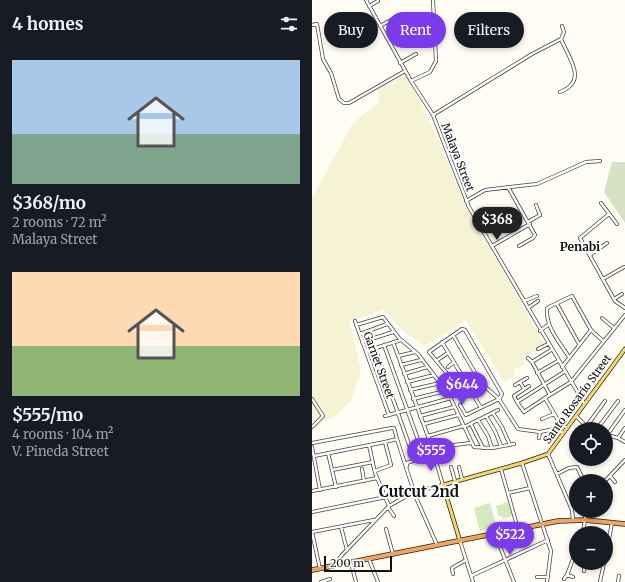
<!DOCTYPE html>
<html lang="en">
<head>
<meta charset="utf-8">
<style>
	body { margin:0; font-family:Merriweather,serif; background:#242831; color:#f1f3f6; height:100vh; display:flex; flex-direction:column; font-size:15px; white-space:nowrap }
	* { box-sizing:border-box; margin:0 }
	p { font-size:13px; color:#9ea1a6 }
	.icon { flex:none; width:22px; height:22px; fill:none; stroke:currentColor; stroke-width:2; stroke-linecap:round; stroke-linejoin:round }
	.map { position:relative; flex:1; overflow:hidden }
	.sheet { display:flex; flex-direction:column; background:#171b24; width:312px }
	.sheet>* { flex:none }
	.banner { position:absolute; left:12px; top:12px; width:241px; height:36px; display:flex; gap:8px }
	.tools { position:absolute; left:257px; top:422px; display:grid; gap:8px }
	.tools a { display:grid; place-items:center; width:44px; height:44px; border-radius:50%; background:#171b24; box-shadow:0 2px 6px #0003; font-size:20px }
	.scale { position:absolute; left:12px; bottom:10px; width:68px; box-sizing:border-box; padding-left:4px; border:2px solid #101010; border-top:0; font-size:11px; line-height:14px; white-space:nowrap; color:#101010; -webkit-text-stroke:3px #fff; paint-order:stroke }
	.price { position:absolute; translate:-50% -34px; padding:0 9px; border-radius:14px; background:#7c3aed; color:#fff; font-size:13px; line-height:26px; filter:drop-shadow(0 1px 2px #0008) }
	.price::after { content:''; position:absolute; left:50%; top:24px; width:12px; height:9px; margin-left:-6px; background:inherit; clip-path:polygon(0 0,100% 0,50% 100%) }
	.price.current { background:#222; color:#fff }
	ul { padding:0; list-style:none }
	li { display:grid; align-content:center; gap:8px; height:212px; padding:0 12px }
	li span { display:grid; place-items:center; height:124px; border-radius:0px; color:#555 }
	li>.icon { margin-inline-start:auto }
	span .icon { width:72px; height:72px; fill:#fffc; stroke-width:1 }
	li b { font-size:17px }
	h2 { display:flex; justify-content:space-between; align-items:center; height:48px; padding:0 12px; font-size:17px }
	.tag { padding:0 14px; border-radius:18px; background:#171b24; box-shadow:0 2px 6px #0003; font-size:14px; line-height:36px }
	.tag.current { background:#7c3aed; color:#fff }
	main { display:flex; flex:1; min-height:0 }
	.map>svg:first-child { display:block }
	.farmland { fill:#f5f3d4 }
	.green { fill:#d3e9be }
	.cemetery { fill:#d7e2c4 }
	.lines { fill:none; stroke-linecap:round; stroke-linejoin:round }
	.minor-casing { stroke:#434343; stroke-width:4 }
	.major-casing { stroke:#212121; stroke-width:4.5 }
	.highway-casing { stroke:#212121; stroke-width:5.5 }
	.minor { stroke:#fff; stroke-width:2.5 }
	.major { stroke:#f5d76e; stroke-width:3 }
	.highway { stroke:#f0a561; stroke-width:4 }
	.labels { text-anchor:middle; stroke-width:4; stroke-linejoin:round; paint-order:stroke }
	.street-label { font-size:11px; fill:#101010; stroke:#fff }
	.neighbourhood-label { font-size:12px; font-weight:bold; fill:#101010; stroke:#fff }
	.district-label { font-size:15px; font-weight:bold; fill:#101010; stroke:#fff }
</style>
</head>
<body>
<main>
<section class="sheet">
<h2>4 homes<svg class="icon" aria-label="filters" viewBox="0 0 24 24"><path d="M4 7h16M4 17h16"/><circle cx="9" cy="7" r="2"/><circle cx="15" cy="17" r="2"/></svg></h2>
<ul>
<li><span style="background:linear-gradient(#a9c7e8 60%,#7fa58c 0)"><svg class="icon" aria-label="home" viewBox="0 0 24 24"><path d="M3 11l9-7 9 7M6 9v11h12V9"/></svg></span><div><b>$368/mo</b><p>2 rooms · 72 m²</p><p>Malaya Street</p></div></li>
<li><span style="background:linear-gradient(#ffd9b3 60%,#8fb573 0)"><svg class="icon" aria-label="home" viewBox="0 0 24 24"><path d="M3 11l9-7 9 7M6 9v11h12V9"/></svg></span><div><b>$555/mo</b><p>4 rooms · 104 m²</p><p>V. Pineda Street</p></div></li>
</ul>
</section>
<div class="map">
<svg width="313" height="582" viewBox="0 0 313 582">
	<rect width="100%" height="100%" fill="#fffdf4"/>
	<!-- farmland -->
	<path class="farmland" d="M94,75l20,38 43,98 76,134 -20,12 -1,8 -10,4v7l-10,6 -38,-62 -42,26 -21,-15 -19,-21 -35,11 12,49 -10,31 -19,18 -20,2v-223l41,-75 26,-21 -1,-13z"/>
	<!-- green -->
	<path class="green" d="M196,502l4,14 -9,3 -1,-3 -3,1 -3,-11z
		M178,503l7,25 -17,3 -6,-23z"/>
	<!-- cemetery -->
	<path class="cemetery" d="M300,162h13v61l-21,-31z"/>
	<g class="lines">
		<defs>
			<path id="minor" d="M54,0l45,81 22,34 36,92 115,196
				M57,6l9,-5
				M0,25l5,-1 6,35 8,14 8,26 5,4h5l56,-32
				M68,26l11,-6 6,2 5,-3
				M249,39l3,-7 -2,-6
				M88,63l16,-9
				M99,81l19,-9 6,-11 -3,-61
				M121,115l99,-61 29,-15c7,18 28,42 -1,53
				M196,187l27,48 -2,3 -14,8
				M154,201l19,-11 52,-6 49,-22 14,-1
				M289,203l16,21
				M297,214l-29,24 35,63 10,7
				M216,222l12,-7 -4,-10
				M180,246l38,-22
				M278,255l17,-12
				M291,279l21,-12
				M302,299l8,-5
				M212,301l13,-5
				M245,304l22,40
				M216,308l10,-7
				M290,318l12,10
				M43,321l34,94
				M44,325l27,-8 16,21 19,16 31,41 25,52 18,1 22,-4
				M228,331l8,-6
				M48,334l27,-10
				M141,335l28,48 18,16 19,30 22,3 14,-3 9,4
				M50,342l31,-10
				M81,342l39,105
				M130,342l39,66
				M72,345l37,103
				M63,348l36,102 60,-7
				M226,349l10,-5
				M54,351l35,-11
				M86,356l17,-4
				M257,357c-10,-16 -23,-29 -22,-48l2,-2 23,-11 19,34 12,11
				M216,358l4,4
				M124,361l12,-8
				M89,365l20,-5
				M136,367l6,-5
				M250,367l29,-37
				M252,372l-47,30 7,10 21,-14 14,24 8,6
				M225,373l21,-12
				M92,374l23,-7
				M95,382l27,-7
				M208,382l4,7
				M143,384l10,-5
				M203,385l12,-7
				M98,390l30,-7
				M238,395l-18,-33 19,-12
				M233,398l26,-16 54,-67
				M0,399l11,17 -11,11
				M101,399l32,-8
				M205,402l-3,-6 15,-10
				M148,405l6,10 33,-16 3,-5 -37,-64 -3,-1 -33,23 25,30 9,15
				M181,413l9,14 8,18
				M73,416l66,-18
				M108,416l34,-9
				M174,416l9,15 6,15
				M264,416l13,13
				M230,419l12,-5
				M166,420l10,16 4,12
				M112,424l34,-9
				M159,424l12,24
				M152,427l34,-17
				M274,427l19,-26
				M270,429l3,-4
				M285,429l21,-28
				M295,435l18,-25
				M295,435l11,3 7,4
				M116,436l35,-10
				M227,438l1,-6
				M306,438l7,-10
				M0,443l80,-15h2l3,11
				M57,445l6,28 14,33
				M0,447l8,43
				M121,447l1,8
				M16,453l8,34
				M236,454l24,56 1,10
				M2,456l71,-14
				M210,463l29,88 -4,31
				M95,466v-3l14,-5
				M139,467l4,14
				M147,467l3,12
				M50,469l2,12
				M189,469l17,60
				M20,470l41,-8
				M63,471l16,-6 -6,-23 12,-3 17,53
				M245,474l12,-6 8,-1 5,10
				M298,476l5,6
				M293,481l20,-21
				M86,490l4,8
				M0,491l65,-13
				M102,493l23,52
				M196,493l22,-5
				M76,507l6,9
				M0,512l74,-15
				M29,527l6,23
				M74,529l7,25
				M0,532l62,-12
				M0,532l8,37
				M271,533l3,-22
				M183,534l19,48
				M148,541l13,41
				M294,554l6,-31
				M57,559l9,23
				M39,563l5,19
				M28,564l-1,-5 3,-4 47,-49 25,-14 29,-7 -9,-30 -4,-8
				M272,571l1,-8
				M141,574l-1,-6 14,-8
				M159,576l77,-36
				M225,577h11
				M261,577l-6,-2 9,-24
				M252,579l3,-4
				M9,582l9,-3
				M288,582l4,-19
				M306,582l1,-6"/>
			<path id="major" d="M148,541l-17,-56 79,-22 26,-9 77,-105"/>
			<path id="highway" d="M0,570l246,-49 27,-1 40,4"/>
		</defs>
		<!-- minor casing -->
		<use href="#minor" class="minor-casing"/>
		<!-- major casing -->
		<use href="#major" class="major-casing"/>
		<!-- highway casing -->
		<use href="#highway" class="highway-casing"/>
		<!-- minor -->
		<use href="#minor" class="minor"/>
		<!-- major -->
		<use href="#major" class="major"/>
		<!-- highway -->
		<use href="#highway" class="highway"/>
	</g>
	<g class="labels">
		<!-- street labels -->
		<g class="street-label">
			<text transform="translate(146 157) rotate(69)" y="4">Malaya Street</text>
			<text transform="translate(67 365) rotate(70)" y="4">Garnet Street</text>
			<text transform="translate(265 399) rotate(-54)" y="4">Santo Rosario Street</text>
		</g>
		<!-- neighbourhood labels -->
		<g class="neighbourhood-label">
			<text x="268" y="251">Penabi</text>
		</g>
		<!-- district labels -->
		<g class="district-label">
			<text x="107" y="497">Cutcut 2nd</text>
		</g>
	</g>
</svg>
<div class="tools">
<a><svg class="icon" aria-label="locate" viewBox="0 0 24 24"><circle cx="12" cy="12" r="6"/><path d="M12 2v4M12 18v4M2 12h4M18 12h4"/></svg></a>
<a>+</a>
<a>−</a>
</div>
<div class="scale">200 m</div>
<b class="price current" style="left:185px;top:241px">$368</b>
<b class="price" style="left:150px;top:406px">$644</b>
<b class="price" style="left:119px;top:472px">$555</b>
<b class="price" style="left:198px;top:556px">$522</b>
<div class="banner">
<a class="tag">Buy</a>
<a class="tag current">Rent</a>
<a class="tag">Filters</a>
</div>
</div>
</main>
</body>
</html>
